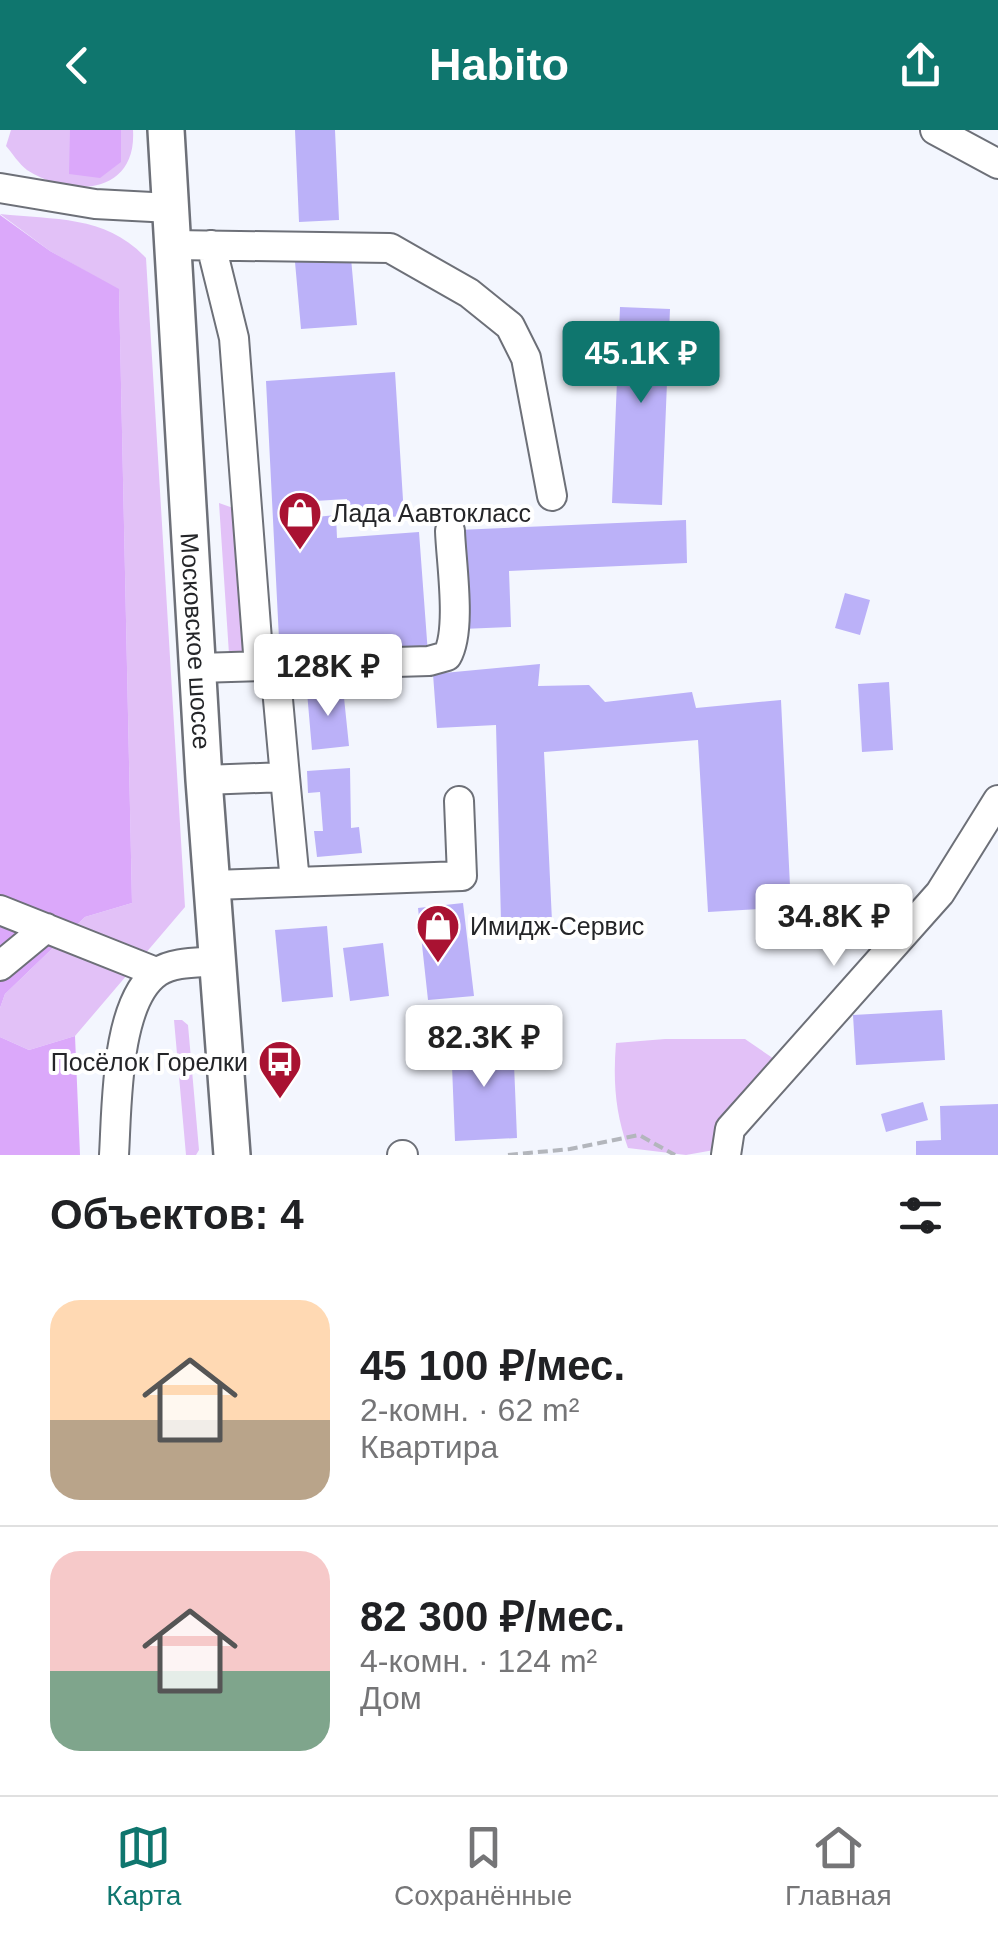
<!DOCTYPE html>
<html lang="ru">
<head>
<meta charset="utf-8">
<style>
	body { margin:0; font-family:Helvetica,sans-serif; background:#f2f2f2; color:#202124; height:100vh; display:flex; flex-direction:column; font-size:38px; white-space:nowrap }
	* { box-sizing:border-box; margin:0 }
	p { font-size:32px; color:#757577 }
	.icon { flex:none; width:55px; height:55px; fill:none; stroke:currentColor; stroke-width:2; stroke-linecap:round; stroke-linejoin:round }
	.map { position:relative; height:1025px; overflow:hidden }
	.panel { display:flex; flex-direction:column; background:#fff; flex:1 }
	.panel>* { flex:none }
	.price { position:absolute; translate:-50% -85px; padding:0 22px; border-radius:10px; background:#fff; color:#222; font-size:32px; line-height:65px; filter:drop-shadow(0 2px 5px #0008) }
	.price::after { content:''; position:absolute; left:50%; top:60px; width:30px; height:22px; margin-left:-15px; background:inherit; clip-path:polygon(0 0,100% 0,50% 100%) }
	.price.selected { background:#0f766e; color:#fff }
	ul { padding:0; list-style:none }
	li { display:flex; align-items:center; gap:30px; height:250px; padding:0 50px }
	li+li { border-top:2px solid #e0e0e0 }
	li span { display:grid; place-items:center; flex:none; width:280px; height:200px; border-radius:30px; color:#555 }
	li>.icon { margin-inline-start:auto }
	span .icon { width:120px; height:120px; fill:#fffc; stroke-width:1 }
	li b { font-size:42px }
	h2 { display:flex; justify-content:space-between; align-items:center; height:120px; padding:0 50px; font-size:42px }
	header { display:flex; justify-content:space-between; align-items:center; height:130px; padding:0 50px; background:#0f766e; color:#fff; font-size:45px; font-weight:800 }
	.tab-bar { display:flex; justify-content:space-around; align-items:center; height:140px; border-top:2px solid #e0e0e0; background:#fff; font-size:28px; color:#757577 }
	.tab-bar a { display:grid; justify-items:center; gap:5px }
	.tab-bar .selected { color:#0f766e }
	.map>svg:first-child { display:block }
	.green { fill:#e2c1f7 }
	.forest { fill:#dba8fa }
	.building { fill:#bbb1f8 }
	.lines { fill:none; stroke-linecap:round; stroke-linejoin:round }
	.minor-casing { stroke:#6d7078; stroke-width:32 }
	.major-casing { stroke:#6d7078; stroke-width:40 }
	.path { stroke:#b3b6bc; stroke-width:4; stroke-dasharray:10 5; stroke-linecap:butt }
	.minor { stroke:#fff; stroke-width:28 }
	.major { stroke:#fff; stroke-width:35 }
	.labels { text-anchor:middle; stroke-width:8; stroke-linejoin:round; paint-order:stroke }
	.poi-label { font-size:25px; fill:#242528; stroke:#fff; text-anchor:start }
	.street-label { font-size:25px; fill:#242528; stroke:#fff }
</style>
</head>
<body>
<header><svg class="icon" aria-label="back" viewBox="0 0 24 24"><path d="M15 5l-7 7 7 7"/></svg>Habito<svg class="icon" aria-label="share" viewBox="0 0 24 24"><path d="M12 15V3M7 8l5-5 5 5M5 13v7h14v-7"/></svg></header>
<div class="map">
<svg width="998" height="1025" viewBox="0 0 998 1025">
	<rect width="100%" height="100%" fill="#f3f6fe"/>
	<!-- green -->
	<path class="green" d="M11,0h122c4,65 -63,68 -106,40 -8,-6 -15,-17 -21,-24z
		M0,84c55,6 106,1 146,44l39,649 -110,129 -46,14 -29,-13v-29l5,-14 80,-77 47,-14 -13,-613 -69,-39z
		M219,373l17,6 9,140 -3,8 -13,-3z
		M174,890h8l6,5 11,125 -3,5h-10z
		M665,909h80l32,22 -63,89 -28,5 -58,-7c-13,-35 -15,-68 -12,-105z"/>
	<!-- forest -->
	<path class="forest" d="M70,0h51v32l-21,16 -31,-4z
		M0,85l50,36 69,38 13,614 -47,14 -80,77 -5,14z
		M75,906l5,119h-80v-118l29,13z"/>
	<!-- building -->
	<path class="building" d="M295,0h40l4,90 -40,2z
		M351,128l6,67 -56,4 -6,-67z
		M620,177l50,2 -8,196 -50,-2z
		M395,242l9,144 -55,4 -2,-21 -32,2 1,16 20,-2 1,23 82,-6 9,122 -131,3 -18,-18 -13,-258z
		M686,390l1,43 -178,8 2,56 -49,2 -4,-99z
		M845,463l25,7 -10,35 -25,-7z
		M540,534l-2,22 51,-1 16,17 87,-10 4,16 85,-8 10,207 -83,5 -10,-172 -154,12 8,169h-51l-5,-196 -59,3 -4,-54z
		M889,552l4,68 -31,2 -4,-68z
		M343,558l6,58 -37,4 -5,-58z
		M350,638l1,60 8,-1 3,26 -45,4 -3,-26h9l-3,-39 -12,1 -1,-22z
		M463,773l11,93 -46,4 -10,-92z
		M327,796l6,71 -51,5 -7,-72z
		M383,813l6,53 -39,5 -7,-53z
		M942,880l3,50 -89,5 -3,-50z
		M513,909l4,99 -62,3 -4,-100z
		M923,972l5,18 -42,12 -5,-18z
		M998,974v51h-82v-14l25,-1 -1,-34z"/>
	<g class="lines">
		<defs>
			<path id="minor" d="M935,0l63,34
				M0,58l95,16 76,4
				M173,115l217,3 79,45 41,33 16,32 26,138
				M211,115l23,93 25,328
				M275,536l10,111
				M198,538l231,-7 18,-5c15,-26 4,-94 3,-125
				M204,650l81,-3 10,105
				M213,755l249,-9 -3,-75
				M0,780l156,62
				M0,836l46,-38
				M114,1025c3,-47 1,-154 44,-183 16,-11 42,-9 61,-11
				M402,1025h1
				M726,1025l4,-26 210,-236 58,-93"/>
			<g id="major">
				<path id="s1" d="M166,0l38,650 28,375"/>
			</g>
		</defs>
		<!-- minor casing -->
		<use href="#minor" class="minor-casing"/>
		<!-- major casing -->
		<use href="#major" class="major-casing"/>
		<!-- path -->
		<path class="path" d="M508,1025l62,-6 69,-14 36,20"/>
		<!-- minor -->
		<use href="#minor" class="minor"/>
		<!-- major -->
		<use href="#major" class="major"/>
	</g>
	<!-- icons -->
	<defs>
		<symbol id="shop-pin" viewBox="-11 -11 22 30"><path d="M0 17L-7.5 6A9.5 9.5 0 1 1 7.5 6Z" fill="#a91232" stroke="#fff"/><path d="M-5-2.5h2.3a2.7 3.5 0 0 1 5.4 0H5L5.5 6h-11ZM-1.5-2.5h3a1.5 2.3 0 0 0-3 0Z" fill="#fff"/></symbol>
		<symbol id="bus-pin" viewBox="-11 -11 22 30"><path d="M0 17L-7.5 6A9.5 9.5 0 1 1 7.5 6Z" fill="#a91232" stroke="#fff"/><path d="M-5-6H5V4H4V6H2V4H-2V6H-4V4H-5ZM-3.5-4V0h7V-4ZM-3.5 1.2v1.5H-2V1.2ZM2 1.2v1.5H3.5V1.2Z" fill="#fff"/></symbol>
	</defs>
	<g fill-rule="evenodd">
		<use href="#shop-pin" x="275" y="358" width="50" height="68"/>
		<use href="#shop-pin" x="413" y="771" width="50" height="68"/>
		<use href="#bus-pin" x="255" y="907" width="50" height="68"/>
	</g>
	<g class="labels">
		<!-- poi labels -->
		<g class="poi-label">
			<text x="332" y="392">Лада Аавтокласс</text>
			<text x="470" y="805">Имидж-Сервис</text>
			<text x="248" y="941" text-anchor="end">Посёлок Горелки</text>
		</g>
		<!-- street labels -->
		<g class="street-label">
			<text dy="9" stroke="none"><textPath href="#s1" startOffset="512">Московское шоссе</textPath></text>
		</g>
	</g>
</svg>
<b class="price selected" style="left:641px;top:276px">45.1K ₽</b>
<b class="price" style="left:328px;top:589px">128K ₽</b>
<b class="price" style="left:834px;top:839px">34.8K ₽</b>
<b class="price" style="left:484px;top:960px">82.3K ₽</b>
</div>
<section class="panel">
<h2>Объектов: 4<svg class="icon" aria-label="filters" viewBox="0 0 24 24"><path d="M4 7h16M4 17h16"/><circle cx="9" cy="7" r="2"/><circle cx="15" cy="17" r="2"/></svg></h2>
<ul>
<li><span style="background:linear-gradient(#ffd9b3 60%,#b9a48a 0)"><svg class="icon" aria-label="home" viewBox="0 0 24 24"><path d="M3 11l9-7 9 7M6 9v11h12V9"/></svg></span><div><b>45 100 ₽/мес.</b><p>2-комн. · 62 m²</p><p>Квартира</p></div></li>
<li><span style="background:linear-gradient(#f6c9c9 60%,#7fa58c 0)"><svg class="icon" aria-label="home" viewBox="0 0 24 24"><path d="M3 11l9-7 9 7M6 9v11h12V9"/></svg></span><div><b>82 300 ₽/мес.</b><p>4-комн. · 124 m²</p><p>Дом</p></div></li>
</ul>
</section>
<nav class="tab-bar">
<a class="selected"><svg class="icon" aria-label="map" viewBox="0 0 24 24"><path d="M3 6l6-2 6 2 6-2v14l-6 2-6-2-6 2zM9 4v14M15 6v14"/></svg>Карта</a>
<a><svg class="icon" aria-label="saved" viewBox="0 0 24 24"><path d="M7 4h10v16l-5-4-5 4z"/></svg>Сохранённые</a>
<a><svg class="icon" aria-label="home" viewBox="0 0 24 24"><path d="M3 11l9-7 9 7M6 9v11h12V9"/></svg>Главная</a>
</nav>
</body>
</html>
